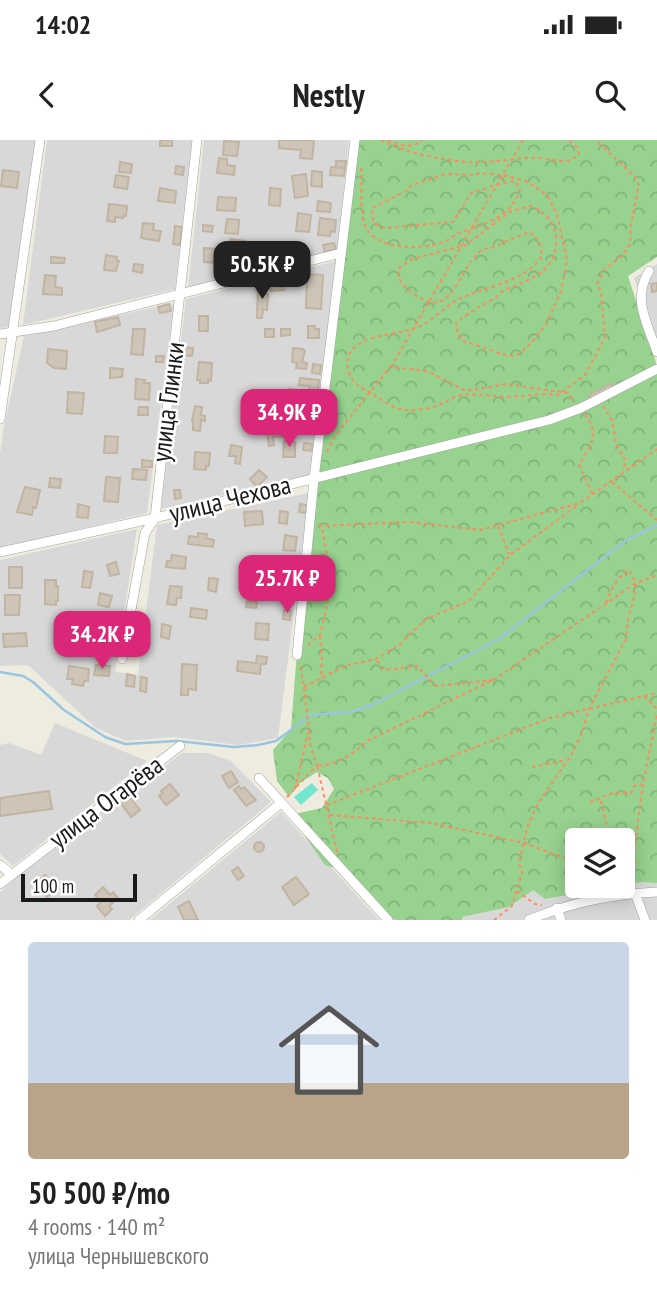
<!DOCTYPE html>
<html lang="en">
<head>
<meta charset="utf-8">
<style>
	body { margin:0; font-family:"PT Sans Narrow",sans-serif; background:#f2f2f2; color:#222; height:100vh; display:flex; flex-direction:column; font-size:26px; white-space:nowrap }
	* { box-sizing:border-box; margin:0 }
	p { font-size:23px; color:#767676 }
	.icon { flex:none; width:38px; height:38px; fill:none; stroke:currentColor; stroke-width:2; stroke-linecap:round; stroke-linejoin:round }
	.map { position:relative; height:780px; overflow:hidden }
	.panel { display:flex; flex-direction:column; background:#fff; flex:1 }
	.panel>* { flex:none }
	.controls { position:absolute; left:565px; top:688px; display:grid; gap:14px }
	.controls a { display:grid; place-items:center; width:70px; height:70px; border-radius:7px; background:#fff; box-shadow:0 4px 18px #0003; font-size:35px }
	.scale { position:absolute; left:21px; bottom:18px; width:116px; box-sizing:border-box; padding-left:7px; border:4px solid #1b1b1b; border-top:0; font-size:19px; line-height:24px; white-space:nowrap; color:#1b1b1b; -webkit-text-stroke:5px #fff; paint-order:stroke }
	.price { position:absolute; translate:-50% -60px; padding:0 16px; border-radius:14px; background:#db2777; color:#fff; font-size:23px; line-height:46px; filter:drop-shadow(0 2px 4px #0008) }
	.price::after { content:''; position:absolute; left:50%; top:42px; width:21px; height:16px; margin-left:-10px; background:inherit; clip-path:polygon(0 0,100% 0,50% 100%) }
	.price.on { background:#222; color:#fff }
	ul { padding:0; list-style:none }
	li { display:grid; align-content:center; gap:14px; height:371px; padding:0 28px }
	li span { display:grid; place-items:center; height:217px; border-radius:7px; color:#555 }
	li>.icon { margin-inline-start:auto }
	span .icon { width:126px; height:126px; fill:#fffc; stroke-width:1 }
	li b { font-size:30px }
	.status { display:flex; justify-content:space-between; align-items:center; height:49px; padding:0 35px; background:#fff; direction:ltr }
	.status svg { height:19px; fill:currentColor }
	header { display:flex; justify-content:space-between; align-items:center; height:91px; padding:0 28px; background:#fff; font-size:32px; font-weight:700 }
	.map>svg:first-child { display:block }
	.residential { fill:#d9d8d8 }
	.forest { fill:url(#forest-crowns); fill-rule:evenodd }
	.pitch { fill:#73e7cd }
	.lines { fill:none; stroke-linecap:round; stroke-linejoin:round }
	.stream { stroke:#9ac5e1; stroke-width:2.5 }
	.building { fill:#cec5b8; stroke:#c1b4a0; stroke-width:2 }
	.minor-casing { stroke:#a2a2a2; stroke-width:10 }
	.path { stroke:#ff8a5f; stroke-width:2; stroke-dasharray:3.5 3.5; stroke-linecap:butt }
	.minor { stroke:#fff; stroke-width:9 }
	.labels { text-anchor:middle; stroke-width:5; stroke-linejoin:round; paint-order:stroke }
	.street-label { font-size:26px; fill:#1b1b1b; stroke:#fff }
</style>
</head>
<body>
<div class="status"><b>14:02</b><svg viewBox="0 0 49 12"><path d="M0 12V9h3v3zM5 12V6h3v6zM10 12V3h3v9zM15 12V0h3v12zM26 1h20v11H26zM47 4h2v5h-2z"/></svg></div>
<header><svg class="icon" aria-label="back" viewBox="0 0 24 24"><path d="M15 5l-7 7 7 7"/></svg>Nestly<svg class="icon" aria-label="search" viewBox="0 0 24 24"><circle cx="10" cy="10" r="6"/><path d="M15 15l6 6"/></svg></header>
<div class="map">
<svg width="657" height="780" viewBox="0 0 657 780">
	<defs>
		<pattern id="forest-crowns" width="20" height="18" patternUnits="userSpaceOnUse" patternTransform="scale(1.75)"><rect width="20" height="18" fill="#97d28f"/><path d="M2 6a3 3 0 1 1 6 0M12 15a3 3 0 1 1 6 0" fill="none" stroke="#82b47b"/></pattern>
	</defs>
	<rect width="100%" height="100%" fill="#eeebdf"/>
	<!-- residential -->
	<path class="residential" d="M0,0h36l-26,187 -10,1z
		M47,0h145l-17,149 -152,36z
		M204,0h145l-12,110 -149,38z
		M336,121l-25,214 -150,34 25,-210z
		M657,124v80l-23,-66z
		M174,163l-27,210 -147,35v-94l4,-28 20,-90z
		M309,353l-31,245 -40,7 -64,-8 -48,4 -30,-13 -68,-63 -28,1v-106l137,-31 -22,143 23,3 19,-150z
		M55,583l92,38 -134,105 -13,-12v-109l9,-2 32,12z
		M182,613h26l23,8 40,41 -142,118h-129v-28l21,-18z
		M281,672l98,108h-229z
		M642,742l15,1v37h-195v-3l47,-10 24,-17 12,9z"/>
	<!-- forest -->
	<path class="forest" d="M357,0h300v117l-29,19 29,90v517l-15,-1 -97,17 -12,-9 -24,17 -47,10v3h-68l-50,-49 -19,-6 -35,-50 32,-7 12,-19 -6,-11 -11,-6 -17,11 -11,14 -12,-16 -4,-31 18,-21 5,-65 40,-365zM578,700h45v46h-45z"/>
	<!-- pitch -->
	<path class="pitch" d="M312,643l6,7 -17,15 -7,-8z"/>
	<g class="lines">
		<!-- stream -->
		<path class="stream" d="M0,532l23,4 10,6 31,28 41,27 20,7 52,-3 57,6 24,-2 18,-4 35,-26 39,-3 22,-7 127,-66 126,-98 32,-16"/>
	</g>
	<!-- building -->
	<path class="building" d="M165,0h7v6h-12v-5z
		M279,0h33l2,2 -2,17 -12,-1 1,-8 -22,-2z
		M224,1l15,1 -2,14 -14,-1z
		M219,18l8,1v6l8,1 -1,9 -17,-2z
		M336,21h10l-1,7 -9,-1z
		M120,22l12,2 -1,9 -12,-1z
		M176,26l8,1 -1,8 -8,-1z
		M331,27l14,1 -1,8 -14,-1z
		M3,30l16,2 -2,16 -16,-2z
		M312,31l10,1v15l-11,-1z
		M306,34l2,22 -13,2 -3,-22z
		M116,35l13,2 -2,12 -13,-2z
		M160,48l16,3 -1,12 -17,-2z
		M270,48l11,1 -1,17 -11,-1z
		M218,57l18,1 -1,13 -18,-1z
		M318,61l13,2 -1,9 -13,-1z
		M109,64l18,2 -1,10h-3v2l-8,-1v5l-8,-1z
		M298,73l13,2 -2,17 -13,-1z
		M320,78l16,2 -1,12 -4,-1 -1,5 -12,-1z
		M227,79l12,1 -1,14 -13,-1z
		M143,83l11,1 -1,6 8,1 -2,10 -18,-3z
		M203,85l10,1 -1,6 -9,-1z
		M175,86l7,1 -2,18 -7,-1z
		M231,99l15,2 -1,12 -15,-1z
		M334,103l2,6 -11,3 -2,-7z
		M204,108l13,1 -1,14 -12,-1z
		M106,115l11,2v4h2l-3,10 -12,-1z
		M51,117l14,1 -1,5h-13z
		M134,124l9,1 -1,8 -9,-2z
		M307,134l16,1 -2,34 -15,-1z
		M45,135l11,1 -1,11 7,1v7l-19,-1z
		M281,139l3,11 -13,1 -2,-9z
		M657,143v8l-5,1 -1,-8z
		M258,145h6l-1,9h5l-1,16 -4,-1 -1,9h-5z
		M169,164l2,7 -11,2 -2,-6z
		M199,176h9v15h-9z
		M118,177l2,8 -23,7 -2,-10z
		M308,186h7v3h4v9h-11z
		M133,189h12l-2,26 -12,-1z
		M265,189h9v8h-9z
		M281,189h9v6l-9,1z
		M181,207l12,1 -1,8 -12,-1z
		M293,208l10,1 2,2 -3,11 5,1 -1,6 -10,-1 1,-5 -5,-1z
		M48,209l19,2 -1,18 -12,-1 -7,-5z
		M156,216h8l-1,6h-7z
		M199,222l13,1 -1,18 -3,-1v3h-8v-3h-3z
		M313,224l8,1 -1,9 -8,-1z
		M110,228l13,1 -1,8 -12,1z
		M300,238l19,2 -1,12 -9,-1 1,-5 -11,-1z
		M136,239l9,1 -1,3h6l-1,17 -14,-1z
		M611,244l2,4 -22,10 -2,-3z
		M289,249l9,1 -1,15 -10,-1z
		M68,252l16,1 -2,21 -15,-1z
		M309,259l9,1 -1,7 -9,-1z
		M195,266l7,1 -1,8 4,1v5l-4,-1 -1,11 -7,-1v-9h-1z
		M139,267h9v8h-10z
		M290,278l1,8 -14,2 -1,-8z
		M315,285v7l-8,1 -1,-7z
		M294,289l1,6 -8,1 -1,-6z
		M286,290l1,6 -14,1 1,8 -5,1 -2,-14z
		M105,296l13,1 -1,16h-13z
		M284,301l11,1v15h-12z
		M304,303l9,1 -1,7 -9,-1z
		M231,305l11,2 -2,17 -5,-1 1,-7h-7z
		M195,312l15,1 -1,13h-3v4l-12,-1z
		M142,320l10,1v6h-10z
		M133,329l14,1 -1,10 -14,-1z
		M259,330l8,7 -10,10 -7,-8z
		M106,337l14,1 -2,24 -14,-1z
		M50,338l11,1 -1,9 -11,-1z
		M25,347l15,3 -4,18 -3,-1 -1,8 -15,-3z
		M174,350h6l1,8 -6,1z
		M78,364l11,3 -1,11 -11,-1z
		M300,364l7,1 -1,8 -7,-1z
		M262,371l1,13 -18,2 -1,-14z
		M280,371l8,1 -1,12 -8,-1z
		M198,393l9,1 -1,4 8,2 -1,7 -25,-3 1,-8 9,1z
		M285,395l12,2 -2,14 -12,-1z
		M172,415l14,2 -1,12 -19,-2 1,-6h4z
		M116,422l3,12 -9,2 -3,-11z
		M265,426l14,2 -2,11 6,1 -1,8 -16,-2 2,-13h-4z
		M9,427h13v21h-13z
		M84,431l9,1 -3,16 -8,-1z
		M209,438l9,1 -2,13 -8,-2z
		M45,440h11v6h2v15h-2v4l-11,-1z
		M170,446l12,1 -1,11h-4l-1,7 -9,-1z
		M100,453l12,3 -3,11 -11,-2z
		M5,455h15l-1,20h-14z
		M247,461l10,1 -1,6 -10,-1z
		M191,468l16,2 -1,9 -16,-2z
		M284,470l7,1 -1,9 -7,-1z
		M256,483l13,1 -1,16 -13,-1z
		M162,484l9,2 -2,13 -8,-2z
		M26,493l1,13 -23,1 -1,-13z
		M94,496l9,2 -2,11 -9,-1z
		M257,516l10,1 -1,7h-5l-1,10 -23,-3 1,-10 18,2z
		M182,524l15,1 -1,25 -8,-1v6h-7z
		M96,525l14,1 -1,10 -15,-1z
		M69,526l20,3 -1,12h-4l-1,5 -11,-2 1,-5h-6z
		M127,534l8,2 -1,11 -8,-1z
		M141,537l6,1 -1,14 -6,-1z
		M231,631l7,11 -9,6 -7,-12z
		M170,644l9,11 -13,10 -7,-9 4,-3 -2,-2z
		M239,646l2,3 3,-2 12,13 -10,6 -12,-16z
		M49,651l3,18 -52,7v-18z
		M129,656l11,14 -9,7 -11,-15z
		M254 707a5 5 0 1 1 10 0a5 5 0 1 1-10 0Z
		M238,727l6,9 -6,4 -6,-9z
		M45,735l11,14 -9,8 -12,-13z
		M296,737l13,17 -15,11 -12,-18z
		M103,747l7,8 3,-3 5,6 -9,8 3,3 -7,7 -8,-10 4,-4 -6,-7z
		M189,761l9,19h-14l-6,-13z"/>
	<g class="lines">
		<defs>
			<path id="minor" d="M649,131c-17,28 -2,52 8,81
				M0,194l54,-8 287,-73
				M0,279l40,-279
				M0,412l155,-34 394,-98 32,-12 76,-39
				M297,515l17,-176 41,-339
				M122,519l23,-126 10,-15 42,-378
				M259,638l129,142
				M0,725l11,9
				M0,744l180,-138
				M635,753l10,27
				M557,768l4,12
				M139,780l142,-117
				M529,780c40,-17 84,-26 128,-28"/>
		</defs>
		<!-- minor casing -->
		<use href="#minor" class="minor-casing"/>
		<!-- path -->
		<path class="path" d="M381,0c21,12 61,20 85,22 24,2 48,-5 72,-4 15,1 30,8 41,-4l-3,-8 -9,-6
			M388,0c10,6 24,9 34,0
			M361,28c2,17 -3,50 7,63 14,19 55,19 75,11 7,-2 12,-8 19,-10 23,-8 51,-16 58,-43l-5,-8 -12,2 -32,10 -18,29 -66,6 -9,-2 -5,-5 -1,-13 36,-18 2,-4 35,-12 28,1 8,-2 25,3 20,5 21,14 10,19 10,46 -6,31 -14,32 -15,19 -13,12 -10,2 -10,-3 -35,-12 -6,-7 -2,-11c12,-10 23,-16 36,-23 5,-3 8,-8 13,-10 26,-11 53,-19 51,-52 -1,-16 -12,-26 -25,-32l-20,5 -45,34 -54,14 -13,9c-2,11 3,17 11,23 44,36 47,-24 72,-41 4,-2 8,-2 11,-3 12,-5 24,-10 36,-15 11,7 11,12 13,24 -19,28 -58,30 -85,44 -14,8 -24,21 -39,27 -20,8 -44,6 -62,19 -16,12 -8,36 8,43 14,7 26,20 43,21 11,1 26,-2 36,-7 5,-2 9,-5 14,-7 13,-3 25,-1 37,0 22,3 43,-4 64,-1l27,-20 20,-37 -4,-47 -4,-7 8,-15 17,-13 8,-12 1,-19 8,-40 -4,-8 -39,-37
			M391,227l132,-227
			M603,266l9,14 4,24 9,16 -1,11
			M585,274c16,22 5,31 -6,51l14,30
			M327,312l9,-17 54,-68 37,4 39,20 41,-7 61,9 7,9
			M612,342l45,38
			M319,386l90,-4 71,8 100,-27 77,-54
			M498,386l11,28
			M320,496l2,21 -1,22
			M308,505l12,-10 7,-29 2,-36 -7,-44
			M377,521l8,9 32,-4 19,20 58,-6
			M304,547l43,-22 29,-6 23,-14 27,-26 43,-18 41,-46 69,-51
			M644,556l13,13
			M532,627l35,-7
			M295,649l13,-56
			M287,657l30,-32 -6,-16 -8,-70 -4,-16
			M601,661l6,25 -2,14
			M590,662l23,-9h18l3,-7 7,-2
			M327,665l223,-87 107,-25
			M330,675l101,8 93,20 54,20
			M337,712l-20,-87c17,2 38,-12 50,-24l128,-62 141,-96 21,-8
			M623,735l11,7
			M633,745l2,-21 -1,-13 9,-67 14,-70
			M517,751l18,13 7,1
			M494,780l18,-14 10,-33 -3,-10 8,-35 11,-25 34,-49 11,-24 6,-21 37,-70 2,-21 5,-15 3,-20 -7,-13c-13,9 -18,19 -23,34"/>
		<!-- minor -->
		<use href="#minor" class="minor"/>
	</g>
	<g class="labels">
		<!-- street labels -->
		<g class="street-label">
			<text transform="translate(168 262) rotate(-83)" y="9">улица Глинки</text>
			<text transform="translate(230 359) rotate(-14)" y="9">улица Чехова</text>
			<text transform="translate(106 662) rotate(-37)" y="9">улица Огарёва</text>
		</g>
	</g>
</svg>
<div class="controls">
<a><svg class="icon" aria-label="layers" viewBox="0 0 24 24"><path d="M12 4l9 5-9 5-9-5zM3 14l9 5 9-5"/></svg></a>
</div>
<div class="scale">100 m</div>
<b class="price on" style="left:262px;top:161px">50.5K ₽</b>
<b class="price" style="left:289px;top:309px">34.9K ₽</b>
<b class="price" style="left:287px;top:475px">25.7K ₽</b>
<b class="price" style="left:102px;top:531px">34.2K ₽</b>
</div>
<section class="panel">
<ul>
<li><span style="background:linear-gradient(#c9d6e8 65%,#b9a48a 0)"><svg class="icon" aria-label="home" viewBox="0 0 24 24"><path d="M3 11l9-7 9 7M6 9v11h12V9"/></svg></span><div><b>50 500 ₽/mo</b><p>4 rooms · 140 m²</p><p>улица Чернышевского</p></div></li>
</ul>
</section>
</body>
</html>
